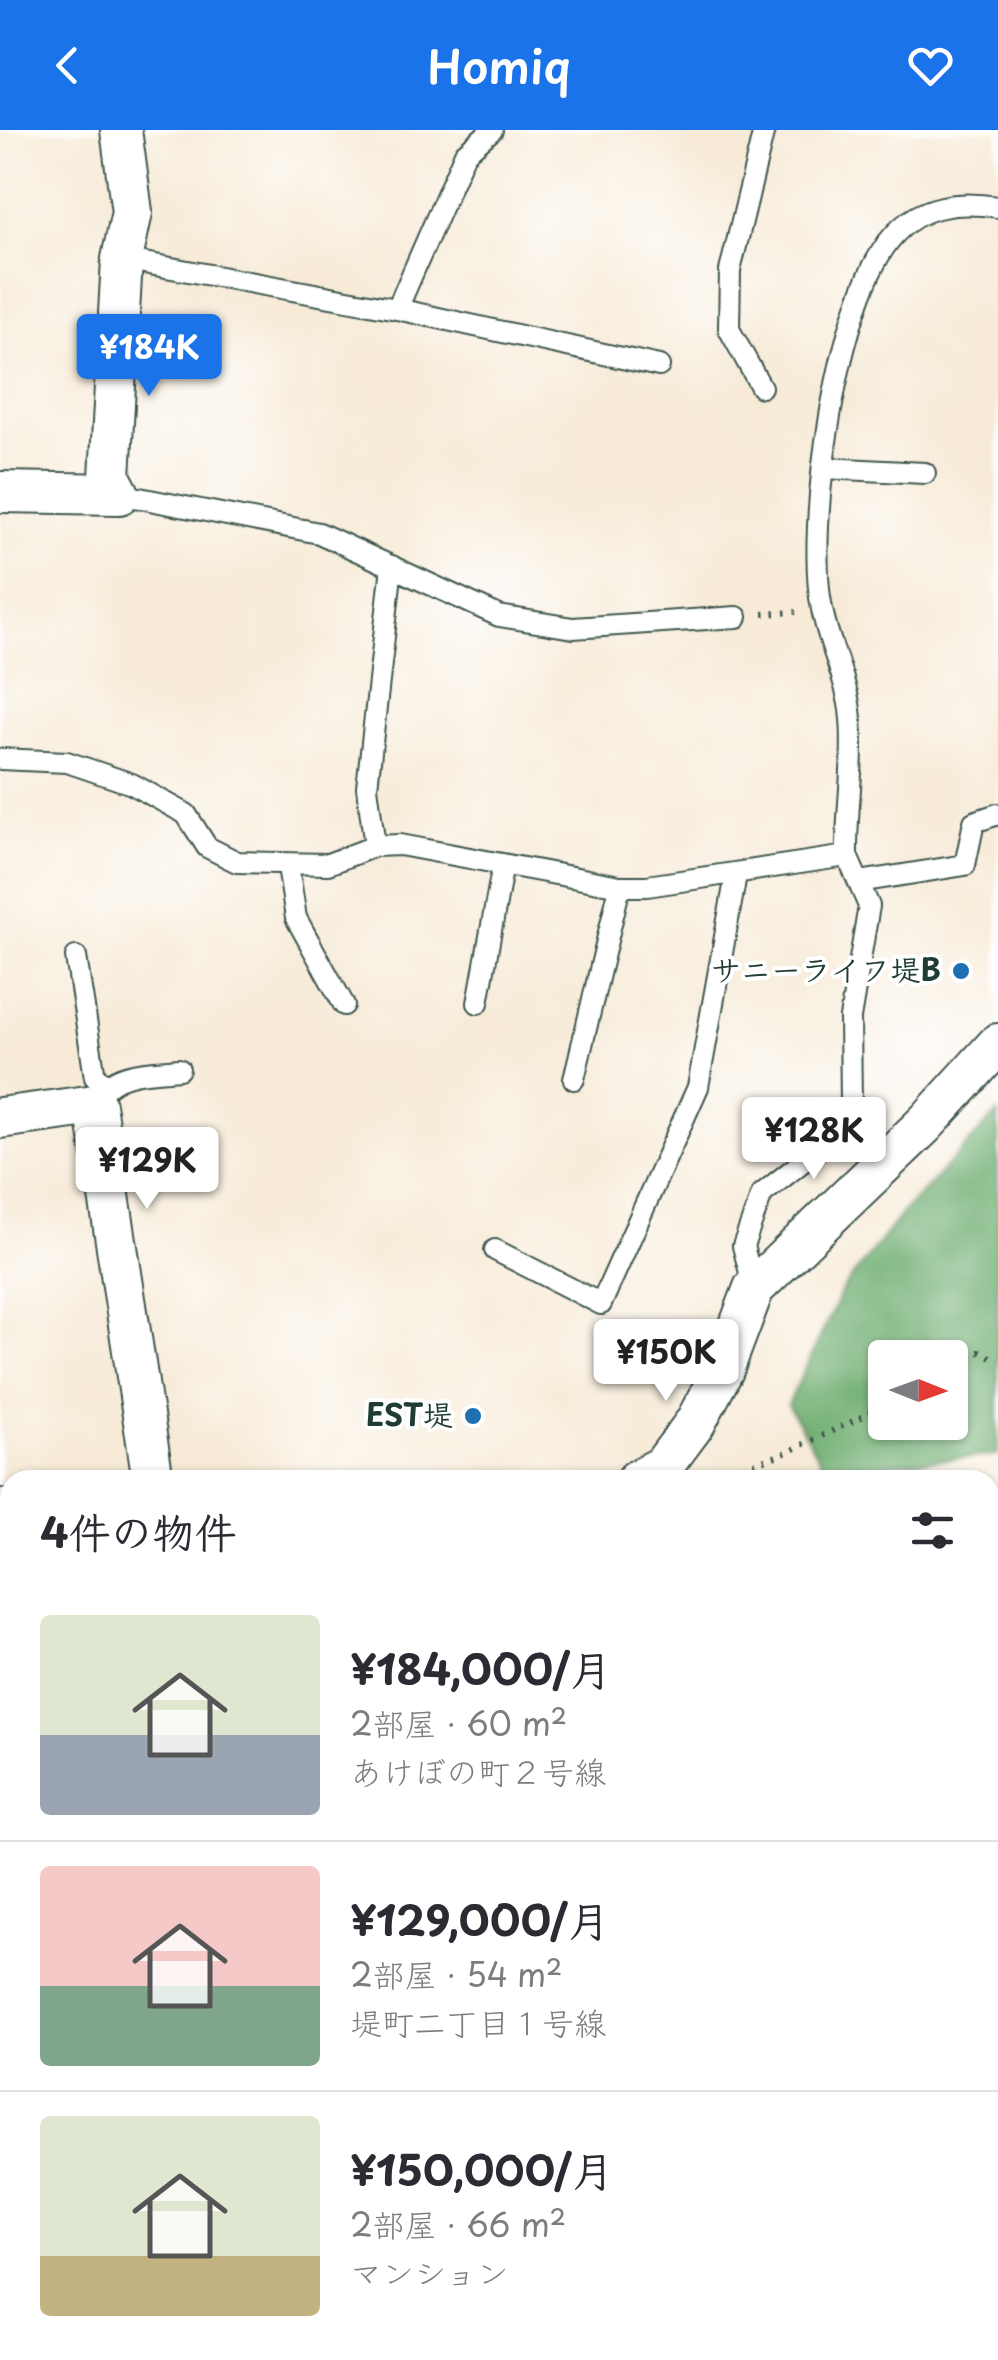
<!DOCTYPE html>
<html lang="ja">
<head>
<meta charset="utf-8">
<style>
	body { margin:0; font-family:"Playpen Sans","Klee One",sans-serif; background:#f2f2f3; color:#2b2b33; height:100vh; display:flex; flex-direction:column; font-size:38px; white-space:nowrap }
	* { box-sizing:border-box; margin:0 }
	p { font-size:32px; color:#7c7c81 }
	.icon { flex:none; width:55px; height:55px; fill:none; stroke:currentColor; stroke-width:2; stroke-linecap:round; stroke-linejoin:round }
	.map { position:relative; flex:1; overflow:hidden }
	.side { position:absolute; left:0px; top:1340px; width:1000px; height:890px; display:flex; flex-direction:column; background:#fff; border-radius:30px 30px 0 0; box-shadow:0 2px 8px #0004 }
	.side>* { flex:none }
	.needle { width:65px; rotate:91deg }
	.fabs { position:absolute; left:868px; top:1210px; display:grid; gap:20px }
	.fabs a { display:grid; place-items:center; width:100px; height:100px; border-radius:10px; background:#fff; box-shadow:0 2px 8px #0004; font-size:50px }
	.price { position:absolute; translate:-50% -85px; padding:0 22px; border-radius:10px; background:#fff; color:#222; font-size:32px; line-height:65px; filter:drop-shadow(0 2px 5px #0008) }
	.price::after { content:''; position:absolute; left:50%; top:60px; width:30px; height:22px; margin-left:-15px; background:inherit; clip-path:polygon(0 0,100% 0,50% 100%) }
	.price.selected { background:#1a73e8; color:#fff }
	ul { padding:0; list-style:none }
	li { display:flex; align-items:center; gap:30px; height:250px; padding:0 40px }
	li+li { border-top:2px solid #e1e1e2 }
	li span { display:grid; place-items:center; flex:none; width:280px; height:200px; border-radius:10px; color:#555 }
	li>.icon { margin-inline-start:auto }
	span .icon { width:120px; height:120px; fill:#fffc; stroke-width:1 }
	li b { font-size:42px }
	h2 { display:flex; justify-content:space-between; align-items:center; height:120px; padding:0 40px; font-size:42px }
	header { display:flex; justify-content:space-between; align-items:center; height:130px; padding:0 40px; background:#1a73e8; color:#fff; font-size:45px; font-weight:600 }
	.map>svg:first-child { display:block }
	.forest { fill:#6ead6f; stroke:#467552; stroke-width:2.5; fill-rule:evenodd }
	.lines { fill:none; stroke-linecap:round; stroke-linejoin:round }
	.lane-casing { stroke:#3f574d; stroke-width:24 }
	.street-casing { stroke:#3f574d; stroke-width:44 }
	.path { stroke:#3f574d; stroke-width:6; stroke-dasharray:2.5 8; stroke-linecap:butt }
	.lane { stroke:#fff; stroke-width:20 }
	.street { stroke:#fff; stroke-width:40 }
	.poi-dot { fill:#1f6fb2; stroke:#fff; stroke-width:4 }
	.labels { text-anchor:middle; stroke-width:8; stroke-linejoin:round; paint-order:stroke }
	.poi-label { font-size:30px; font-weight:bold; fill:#1f3d34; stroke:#fff; text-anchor:end }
</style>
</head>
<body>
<header><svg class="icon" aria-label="back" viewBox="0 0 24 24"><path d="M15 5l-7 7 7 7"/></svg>Homiq<svg class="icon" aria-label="heart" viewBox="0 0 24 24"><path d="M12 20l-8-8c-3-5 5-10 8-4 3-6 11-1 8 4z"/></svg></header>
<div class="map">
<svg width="998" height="2230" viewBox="0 0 998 2230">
	<rect width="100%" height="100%" fill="#fff"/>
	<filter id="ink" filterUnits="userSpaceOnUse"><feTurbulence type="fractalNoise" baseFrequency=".01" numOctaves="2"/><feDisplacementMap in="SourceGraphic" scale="20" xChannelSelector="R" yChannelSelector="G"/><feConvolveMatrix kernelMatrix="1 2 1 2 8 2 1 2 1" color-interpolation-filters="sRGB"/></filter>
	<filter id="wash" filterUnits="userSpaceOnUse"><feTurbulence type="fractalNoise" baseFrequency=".0048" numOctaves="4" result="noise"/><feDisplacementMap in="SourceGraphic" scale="40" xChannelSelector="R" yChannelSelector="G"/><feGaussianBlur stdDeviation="2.25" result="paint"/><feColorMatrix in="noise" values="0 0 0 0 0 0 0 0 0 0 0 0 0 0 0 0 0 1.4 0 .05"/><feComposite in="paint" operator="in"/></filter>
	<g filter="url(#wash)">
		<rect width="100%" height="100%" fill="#f7ebd8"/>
		<!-- forest -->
		<path class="forest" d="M998,983v342l-173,14 -37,-64 55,-116 60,-77zM885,1228h65v64h-65z"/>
	</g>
	<g filter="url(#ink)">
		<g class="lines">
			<defs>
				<path id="lane" d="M122,129l275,50 262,57
					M397,179l68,-156 27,-23
					M761,257l-32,-58 1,-58 34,-141
					M824,338l101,5
					M119,364l200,39 180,83 74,12 164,-11
					M0,629l67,3 65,22 54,30 21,33 30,15 91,2 47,-18 25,-1 220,41h27l200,-30c-1,-44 8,-94 4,-137 -3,-39 -22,-72 -29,-110 -17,-82 15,-312 72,-374 28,-31 65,-34 104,-28
					M375,716l-8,-59 25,-221
					M288,736l8,52 48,87
					M859,752l106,-17 9,-43 24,-8
					M76,827l19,120 12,7
					M478,873l25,-139
					M574,949l46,-193
					M101,964c15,-24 52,-22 78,-25
					M495,1120l106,54 97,-217 38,-212
					M754,1158l-11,-42 19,-52 54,-43 35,-49 -1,-84 19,-112 -22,-50
					M288,2220l1,10
					M463,2220l2,10
					M991,2230l7,-2"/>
				<path id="street" d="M0,362l119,2 -9,-17 12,-218 10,-47 -11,-82
					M0,988l95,-13 58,375
					M637,1350l26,-14 32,-43 28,-53 31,-82 171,-164 73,-80
					M0,1379l10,14
					M0,1523l10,-6
					M990,1528l8,6
					M0,1592l10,-2
					M990,1820l8,1
					M0,1924l10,13
					M0,2048l10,-61
					M775,2220l1,10"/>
			</defs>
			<!-- lane casing -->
			<use href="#lane" class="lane-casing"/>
			<!-- street casing -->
			<use href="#street" class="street-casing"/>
			<!-- path -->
			<path class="path" d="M763,484l33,-2
				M950,1235l29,-13 19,8
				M704,1350l79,-26 102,-48"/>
			<!-- lane -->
			<use href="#lane" class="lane"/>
			<!-- street -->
			<use href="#street" class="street"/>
		</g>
	</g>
	<!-- markers -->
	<g class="poi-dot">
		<circle cx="961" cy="841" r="10"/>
		<circle cx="473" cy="1286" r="10"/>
	</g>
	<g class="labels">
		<!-- poi labels -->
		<g class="poi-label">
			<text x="941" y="851">サニーライフ堤B</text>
			<text x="453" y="1296">EST堤</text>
		</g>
	</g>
</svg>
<div class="fabs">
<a><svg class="needle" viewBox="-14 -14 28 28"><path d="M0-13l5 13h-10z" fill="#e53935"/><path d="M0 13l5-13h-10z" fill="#7c7c81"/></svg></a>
</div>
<b class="price selected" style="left:149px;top:269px">¥184K</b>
<b class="price" style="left:814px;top:1052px">¥128K</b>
<b class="price" style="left:147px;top:1082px">¥129K</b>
<b class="price" style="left:666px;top:1274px">¥150K</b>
<section class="side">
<h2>4件の物件<svg class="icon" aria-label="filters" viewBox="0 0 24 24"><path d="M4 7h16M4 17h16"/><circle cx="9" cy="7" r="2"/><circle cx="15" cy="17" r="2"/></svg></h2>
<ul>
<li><span style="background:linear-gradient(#dfe7d0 60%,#9aa5b1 0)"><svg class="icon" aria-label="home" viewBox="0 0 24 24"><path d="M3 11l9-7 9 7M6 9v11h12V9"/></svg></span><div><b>¥184,000/月</b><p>2部屋 · 60 m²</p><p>あけぼの町２号線</p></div></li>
<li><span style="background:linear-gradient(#f6c9c9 60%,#7fa58c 0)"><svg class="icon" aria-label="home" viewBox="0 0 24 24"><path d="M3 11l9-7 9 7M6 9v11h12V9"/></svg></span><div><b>¥129,000/月</b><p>2部屋 · 54 m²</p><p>堤町二丁目１号線</p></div></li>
<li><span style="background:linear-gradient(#dfe7d0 70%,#c2b280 0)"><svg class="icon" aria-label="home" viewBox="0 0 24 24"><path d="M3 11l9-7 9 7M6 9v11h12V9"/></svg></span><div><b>¥150,000/月</b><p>2部屋 · 66 m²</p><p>マンション</p></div></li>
</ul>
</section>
</div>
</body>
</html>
